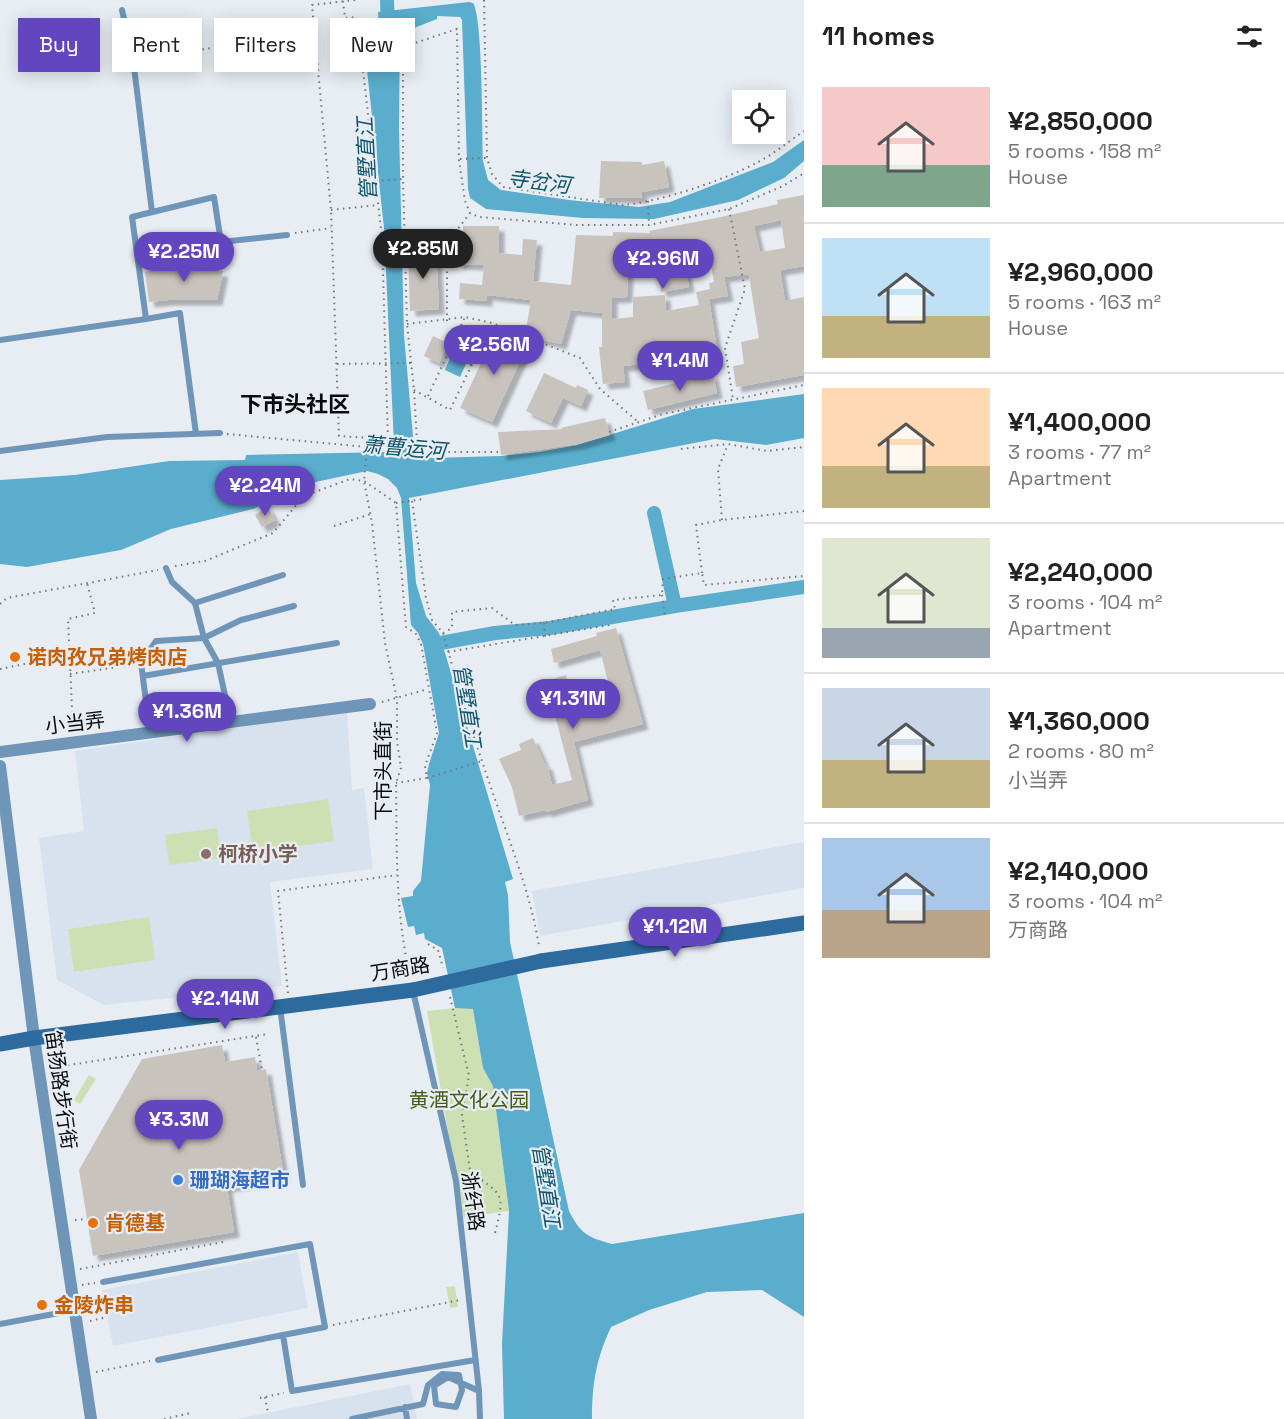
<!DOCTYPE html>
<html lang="en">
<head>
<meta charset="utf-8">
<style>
	body { margin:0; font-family:"Space Grotesk","Noto Sans SC",sans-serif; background:#f6f6f6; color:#222; height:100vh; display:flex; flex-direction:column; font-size:22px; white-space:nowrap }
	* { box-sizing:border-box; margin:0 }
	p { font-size:20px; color:#767676 }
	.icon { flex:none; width:33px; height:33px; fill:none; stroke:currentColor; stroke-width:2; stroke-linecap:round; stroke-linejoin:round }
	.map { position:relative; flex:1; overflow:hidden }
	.side { display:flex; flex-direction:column; background:#fff; width:480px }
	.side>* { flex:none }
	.banner { position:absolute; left:18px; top:18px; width:570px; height:54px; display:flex; gap:12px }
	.tools { position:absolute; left:732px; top:90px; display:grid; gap:12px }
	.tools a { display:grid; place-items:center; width:54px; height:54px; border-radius:0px; background:#fff; box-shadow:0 3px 15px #0003; font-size:30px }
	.price { position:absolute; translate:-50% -51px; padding:0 14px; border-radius:21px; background:#6246bf; color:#fff; font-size:20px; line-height:39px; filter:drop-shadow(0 2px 3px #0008) }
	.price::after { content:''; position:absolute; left:50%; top:36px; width:18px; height:14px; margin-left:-9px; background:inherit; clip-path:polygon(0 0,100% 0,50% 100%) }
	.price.active { background:#222; color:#fff }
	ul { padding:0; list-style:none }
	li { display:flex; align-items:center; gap:18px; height:150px; padding:0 18px }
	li+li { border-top:2px solid #e0e0e0 }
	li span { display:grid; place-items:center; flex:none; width:168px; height:120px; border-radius:0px; color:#555 }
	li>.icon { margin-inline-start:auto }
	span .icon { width:72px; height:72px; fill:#fffc; stroke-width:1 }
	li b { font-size:26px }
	h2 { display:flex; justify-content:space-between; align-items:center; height:72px; padding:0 18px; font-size:26px }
	.pill { padding:0 21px; border-radius:0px; background:#fff; box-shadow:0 3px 15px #0003; font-size:21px; line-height:54px }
	.pill.active { background:#6246bf; color:#fff }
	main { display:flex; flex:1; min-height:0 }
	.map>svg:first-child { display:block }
	.built { fill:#d8e2ee }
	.green { fill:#cde0b4 }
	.water { fill:#5aadcc }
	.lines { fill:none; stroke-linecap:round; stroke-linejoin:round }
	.canal { stroke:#5aadcc; stroke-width:14 }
	.building { fill:#c9c3be; fill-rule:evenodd; filter:url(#shadow) }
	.path { stroke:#727579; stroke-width:2; stroke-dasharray:1.5 4.5; stroke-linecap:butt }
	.lane { stroke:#6f96b9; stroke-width:6 }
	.street { stroke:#6f96b9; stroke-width:12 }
	.secondary { stroke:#2d6a9e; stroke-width:15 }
	.secondary-bridge { stroke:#2d6a9e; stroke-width:15 }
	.food-dot { fill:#e8710a; stroke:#e8edf3; stroke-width:2 }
	.education-dot { fill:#8d6e63; stroke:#e8edf3; stroke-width:2 }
	.shop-dot { fill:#3f7fe0; stroke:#e8edf3; stroke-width:2 }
	.labels { text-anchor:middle; stroke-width:4.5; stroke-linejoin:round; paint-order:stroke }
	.food-label { font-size:20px; font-weight:bold; fill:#c56008; stroke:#e8edf3; text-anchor:start }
	.street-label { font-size:20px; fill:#0a0b0d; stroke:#e8edf3 }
	.education-label { font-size:20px; font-weight:bold; fill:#785e54; stroke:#e8edf3; text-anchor:start }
	.park-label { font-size:20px; fill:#445c17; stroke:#e8edf3 }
	.shop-label { font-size:20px; font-weight:bold; fill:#366cbe; stroke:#e8edf3; text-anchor:start }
	.water-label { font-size:21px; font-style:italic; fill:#11556b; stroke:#e8edf3 }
	.quarter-label { font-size:22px; font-weight:bold; fill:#0a0b0d; stroke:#e8edf3 }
</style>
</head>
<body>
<main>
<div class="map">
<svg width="804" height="1419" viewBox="0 0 804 1419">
	<defs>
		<filter id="shadow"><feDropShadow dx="5.5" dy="5.5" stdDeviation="1.5" flood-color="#0004"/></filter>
	</defs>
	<rect width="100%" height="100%" fill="#e8edf3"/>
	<!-- built -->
	<path class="built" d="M347,712l5,78 12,-2 9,81 -103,13 12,104 -178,19 -47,-25 -18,-142 45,-7 -9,-80z
		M804,842v46l-264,48 -8,-45z
		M298,1252l10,56 -195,38 -11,-56z
		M410,1384l7,35h-181z"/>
	<!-- green -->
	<path class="green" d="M328,799l6,42 -81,12 -6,-42z
		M217,828l5,30 -53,7 -4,-30z
		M149,917l6,43 -81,12 -6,-43z
		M455,1008h18l10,60 10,18 16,125 -46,6 -36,-206z
		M89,1075l7,4 -16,25 -6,-4z
		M455,1286l3,21 -8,1 -4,-21z"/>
	<!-- water -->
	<path class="water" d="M469,2l4,1c10,14 9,134 10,158l5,19 13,10 68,10 70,7 31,-5 103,-40 31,-22v21l-20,17 -46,22 -84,19 -71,-1 -97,-9 -16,-11 -2,-9 -6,-169 -2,-3 -23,-1v3l-23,9 -14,1 -1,100 5,206 10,113 3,6 15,4 69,-2 38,-4 38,-7 116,-36 111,-15v44l-38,7 -51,-6 -306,59 7,85 10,33 13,17 74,246 -8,3 3,13 2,47 59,269c12,23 18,26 43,33l192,-31v104l-42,-27 -55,2 -58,18 -38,17c-15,32 -19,57 -19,92h-88l-2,-75 7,-133 -16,-125 -10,-18 -10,-59 -18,-1 -13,-60 -17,-9 -1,-6 -8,2 -2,-9 -6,1 -7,-29 12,-2v-5l8,-10 9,-96 -3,-12 2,-9 10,-31 -16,-89 -5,-11 -7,-8 -10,-127 -4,-10 -9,-9 -10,-5 -11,-3 -56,12 -58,26 -82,20 -50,21 -94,17 -27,-3v-84l75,-5 94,-14 76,-1 1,-5 142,-3 6,-8 -10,-216 -20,-186 12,-1 -1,-14 4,-1 -1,-14z
		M457,341l16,7 -13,29 -15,-7z"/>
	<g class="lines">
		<!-- canal -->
		<path class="canal" d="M387,0l1,28
			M654,513l21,93
			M435,644l60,-11 55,-5 125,-22 129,-19"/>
	</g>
	<!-- building -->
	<path class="building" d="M601,161l41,1v3l22,-4 5,26 -27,5v6h-43z
		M804,195v71l-24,4 5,31 19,-4v78l-68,12 -3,-21 11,-2 -3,-22 18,-4 -10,-62 -2,-2 -23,3 4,19 -19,3 10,64 -70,7 -1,-7 -25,3 2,16 -22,2 -4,-37h3v-34l-31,-3 -10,34 -36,-8 6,-36 -44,-5v6l-28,-2 1,-16 22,2 2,-20 -27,-1 1,-15h5v-23h36v27l23,2 1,-16 14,1 -4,41 38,4 5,-50 37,1v-4l37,1 -1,-2 72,-14 57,-13 -1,-4zM781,220l4,28 -25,4 -6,-26zM710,260l4,22 -5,1 1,6 -14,3 3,13 -33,6 -1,-16 -32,2v20l-21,2v-21l15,-1 1,-27h30l3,22 28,-5 -4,-22z
		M408,249h28l3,60 -29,2z
		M199,260v4l13,2 -1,5h12l-6,29h-49l-19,2 -4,-30z
		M497,329l31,15 -36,78 -32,-14z
		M433,336l15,7 -9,20 -15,-7z
		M544,373l32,15 1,-3 11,5 -7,16 -18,-8 -12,25 -25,-12z
		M713,374l4,19 -69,17 -5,-19z
		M605,418l5,17 -32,9 -77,11 -3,-23 66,-3 -4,-1z
		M268,507l7,13 -13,7 -7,-12z
		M616,628l27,96 -69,18 14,58 -42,12 -1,-2 -26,6 -7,-29 -13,-28 22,-9 -2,-6 14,-6 12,27 2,-1 5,21 20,-5 -19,-72 3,-1 -7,-27 17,-5 11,44 38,-10 -15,-59 -46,13 -3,-14 46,-13 -1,-3z
		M222,1045l3,17 30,-5 2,14 9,-2 18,108 -57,10 7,45 -141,24 -14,-86 63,-111z"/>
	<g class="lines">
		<!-- path -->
		<path class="path" d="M355,0l-43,5 19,205 8,226 78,5 18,11h66
			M484,0l3,158 5,16 11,13 119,18c38,-3 103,-25 136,-43 16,-8 31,-21 46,-31
			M343,1l2,17 12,-1 25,221 6,203
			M143,58l172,-25
			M460,159l27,-1
			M376,181l27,-2
			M648,201l1,24
			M729,209l16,80 -20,59 8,51
			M331,210l47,-5
			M295,233l36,-5
			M382,238l65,5 23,-30
			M447,321v-78
			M407,324l58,-7 27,6 88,35 20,31 37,32
			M448,354l24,11
			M337,364l75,-1
			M414,390l36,20 42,-87
			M428,396l37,-79
			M609,432l54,-18 141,-29
			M227,434l140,13 12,-2 9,-4
			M417,441l-3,-51 -7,-66 -4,-145v-132l54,-18 2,131 6,41 5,12 9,4 98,8h72l80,-16 54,-23 21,-13
			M367,447l-3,34 8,42 13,120 12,56v42l4,27 -5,15c1,65 -1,129 14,193
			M681,449l47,-5 39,7 37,-4
			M412,501l14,97 6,22 11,13c16,58 34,115 54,172 16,46 34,92 42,141
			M396,503l27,-4
			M722,520l-4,-51 10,-25
			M334,526l37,-12
			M175,566l30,-5 68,-28 31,-37 46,-17 14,2 32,22 10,124 10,7 5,10 16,89 -12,33 2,12 -31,5
			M702,573l-6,-48 26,-5 82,-9
			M662,595l3,22
			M0,604l7,-6 151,-28
			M544,623l1,14
			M443,633l9,-5v-16l40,-4 23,17 29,-2 71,-14 -2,-9 49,-5 1,-16 39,-6 2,12 100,-9
			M448,652l162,-27
			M0,669l68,-14
			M70,674l62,-9
			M382,702l46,-13
			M73,731l-5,-112 27,-6 -8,-30
			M427,778l55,-17
			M428,944l10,6 5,18
			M288,993l-10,-102 119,-16
			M450,997l19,79 -7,39 8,56c32,25 36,20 25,62
			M256,1037l6,33
			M50,1068l218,-34
			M75,1220l12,-1
			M80,1269l143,-27
			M82,1285l13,-2
			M90,1321l17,-4
			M333,1325l127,-25
			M96,1372l54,-11
			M265,1397l3,16
			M260,1398l24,-5
			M164,1419l27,-6"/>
		<!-- lane -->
		<path class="lane" d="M122,10l11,49 19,153
			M146,319l34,-6 16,121
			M0,340l146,-21 -14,-102 82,-20 7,45 66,-7
			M0,451l107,-14 113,-4
			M166,568l6,14 23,21 9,35 14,25 13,60
			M195,603l88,-28
			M143,676l194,-33
			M150,732l-9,-69 15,-22 48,-3 37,-18 53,-14
			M413,991l43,190 23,210 1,28
			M280,1007l23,178
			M103,1282l207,-38 15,83 -42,8
			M0,1324l75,-14
			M158,1360l125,-25 9,56 183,-31
			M405,1407l2,12
			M352,1419l71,-15 5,-19 14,-11 17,1 3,15 -6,17 -20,-3 -2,-18 14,-9 31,14"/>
		<!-- street -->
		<path class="street" d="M0,752l370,-48
			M0,766l34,272 57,381"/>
		<!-- secondary -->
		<path class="secondary" d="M541,961l263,-38
			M0,1044l34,-6 379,-48"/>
		<!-- secondary-bridge -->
		<path class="secondary-bridge" d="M413,990l128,-29"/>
	</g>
	<!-- markers -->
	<g class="food-dot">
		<circle cx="15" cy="657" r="6"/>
		<circle cx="93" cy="1223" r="6"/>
		<circle cx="42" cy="1305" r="6"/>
	</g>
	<circle class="education-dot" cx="206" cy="854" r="6"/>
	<circle class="shop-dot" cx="178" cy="1180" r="6"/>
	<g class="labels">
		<!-- food labels -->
		<g class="food-label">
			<text x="27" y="664">诺肉孜兄弟烤肉店</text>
			<text x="105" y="1230">肯德基</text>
			<text x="54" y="1312">金陵炸串</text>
		</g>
		<!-- street labels -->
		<g class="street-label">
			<text transform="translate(75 723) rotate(-7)" y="7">小当弄</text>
			<text transform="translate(383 771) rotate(-90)" y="7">下市头直街</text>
			<text transform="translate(400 969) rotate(-9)" y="7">万商路</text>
			<text transform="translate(61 1090) rotate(82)" y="7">笛扬路步行街</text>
			<text transform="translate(473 1201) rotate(82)" y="7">浙纤路</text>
		</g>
		<!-- education labels -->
		<g class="education-label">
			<text x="218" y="861">柯桥小学</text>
		</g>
		<!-- park labels -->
		<g class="park-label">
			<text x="469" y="1107">黄酒文化公园</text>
		</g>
		<!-- shop labels -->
		<g class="shop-label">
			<text x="190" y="1187">珊瑚海超市</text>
		</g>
		<!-- water labels -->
		<g class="water-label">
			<text transform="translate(367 159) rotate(-93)" y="7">管墅直江</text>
			<text transform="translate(539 182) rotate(7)" y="7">寺岔河</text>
			<text transform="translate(404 448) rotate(5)" y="7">萧曹运河</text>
			<text transform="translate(467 706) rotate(81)" y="7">管墅直江</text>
			<text transform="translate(546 1186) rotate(81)" y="7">管墅直江</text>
		</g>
		<!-- quarter labels -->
		<g class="quarter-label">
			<text x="295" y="412">下市头社区</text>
		</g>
	</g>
</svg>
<div class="tools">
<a><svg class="icon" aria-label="locate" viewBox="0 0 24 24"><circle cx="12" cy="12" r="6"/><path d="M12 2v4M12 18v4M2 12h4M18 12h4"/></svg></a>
</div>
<b class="price active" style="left:423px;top:280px">¥2.85M</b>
<b class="price" style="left:184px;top:283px">¥2.25M</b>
<b class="price" style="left:663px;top:290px">¥2.96M</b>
<b class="price" style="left:494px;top:376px">¥2.56M</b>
<b class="price" style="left:680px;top:392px">¥1.4M</b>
<b class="price" style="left:265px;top:517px">¥2.24M</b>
<b class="price" style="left:573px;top:730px">¥1.31M</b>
<b class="price" style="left:187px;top:743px">¥1.36M</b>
<b class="price" style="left:675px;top:958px">¥1.12M</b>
<b class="price" style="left:225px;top:1030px">¥2.14M</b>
<b class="price" style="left:179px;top:1151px">¥3.3M</b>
<div class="banner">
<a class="pill active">Buy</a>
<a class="pill">Rent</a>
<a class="pill">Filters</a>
<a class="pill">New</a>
</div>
</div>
<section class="side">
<h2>11 homes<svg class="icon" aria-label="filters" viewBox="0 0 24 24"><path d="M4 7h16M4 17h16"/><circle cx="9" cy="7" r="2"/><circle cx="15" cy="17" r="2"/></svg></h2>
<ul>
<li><span style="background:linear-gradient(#f6c9c9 65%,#7fa58c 0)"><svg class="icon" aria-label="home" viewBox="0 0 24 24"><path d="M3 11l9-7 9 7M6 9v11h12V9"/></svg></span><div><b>¥2,850,000</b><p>5 rooms · 158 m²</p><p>House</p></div></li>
<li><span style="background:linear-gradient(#bfe0f5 65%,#c2b280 0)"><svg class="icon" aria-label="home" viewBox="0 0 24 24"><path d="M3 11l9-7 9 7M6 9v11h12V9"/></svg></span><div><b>¥2,960,000</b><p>5 rooms · 163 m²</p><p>House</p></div></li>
<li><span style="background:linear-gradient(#ffd9b3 65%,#c2b280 0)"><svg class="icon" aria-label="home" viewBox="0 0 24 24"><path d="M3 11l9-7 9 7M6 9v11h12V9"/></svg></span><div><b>¥1,400,000</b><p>3 rooms · 77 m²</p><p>Apartment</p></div></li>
<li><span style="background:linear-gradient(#dfe7d0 75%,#9aa5b1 0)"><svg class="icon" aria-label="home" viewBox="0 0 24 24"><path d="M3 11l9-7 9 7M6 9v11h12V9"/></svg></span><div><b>¥2,240,000</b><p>3 rooms · 104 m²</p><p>Apartment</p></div></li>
<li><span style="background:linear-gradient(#c9d6e8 60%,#c2b280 0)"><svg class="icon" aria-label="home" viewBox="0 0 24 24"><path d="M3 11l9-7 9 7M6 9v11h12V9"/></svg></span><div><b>¥1,360,000</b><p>2 rooms · 80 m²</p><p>小当弄</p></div></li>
<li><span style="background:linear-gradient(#a9c7e8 60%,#b9a48a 0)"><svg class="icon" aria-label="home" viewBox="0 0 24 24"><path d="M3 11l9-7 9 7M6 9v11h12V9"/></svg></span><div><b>¥2,140,000</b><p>3 rooms · 104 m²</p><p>万商路</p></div></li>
</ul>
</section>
</main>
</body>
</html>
